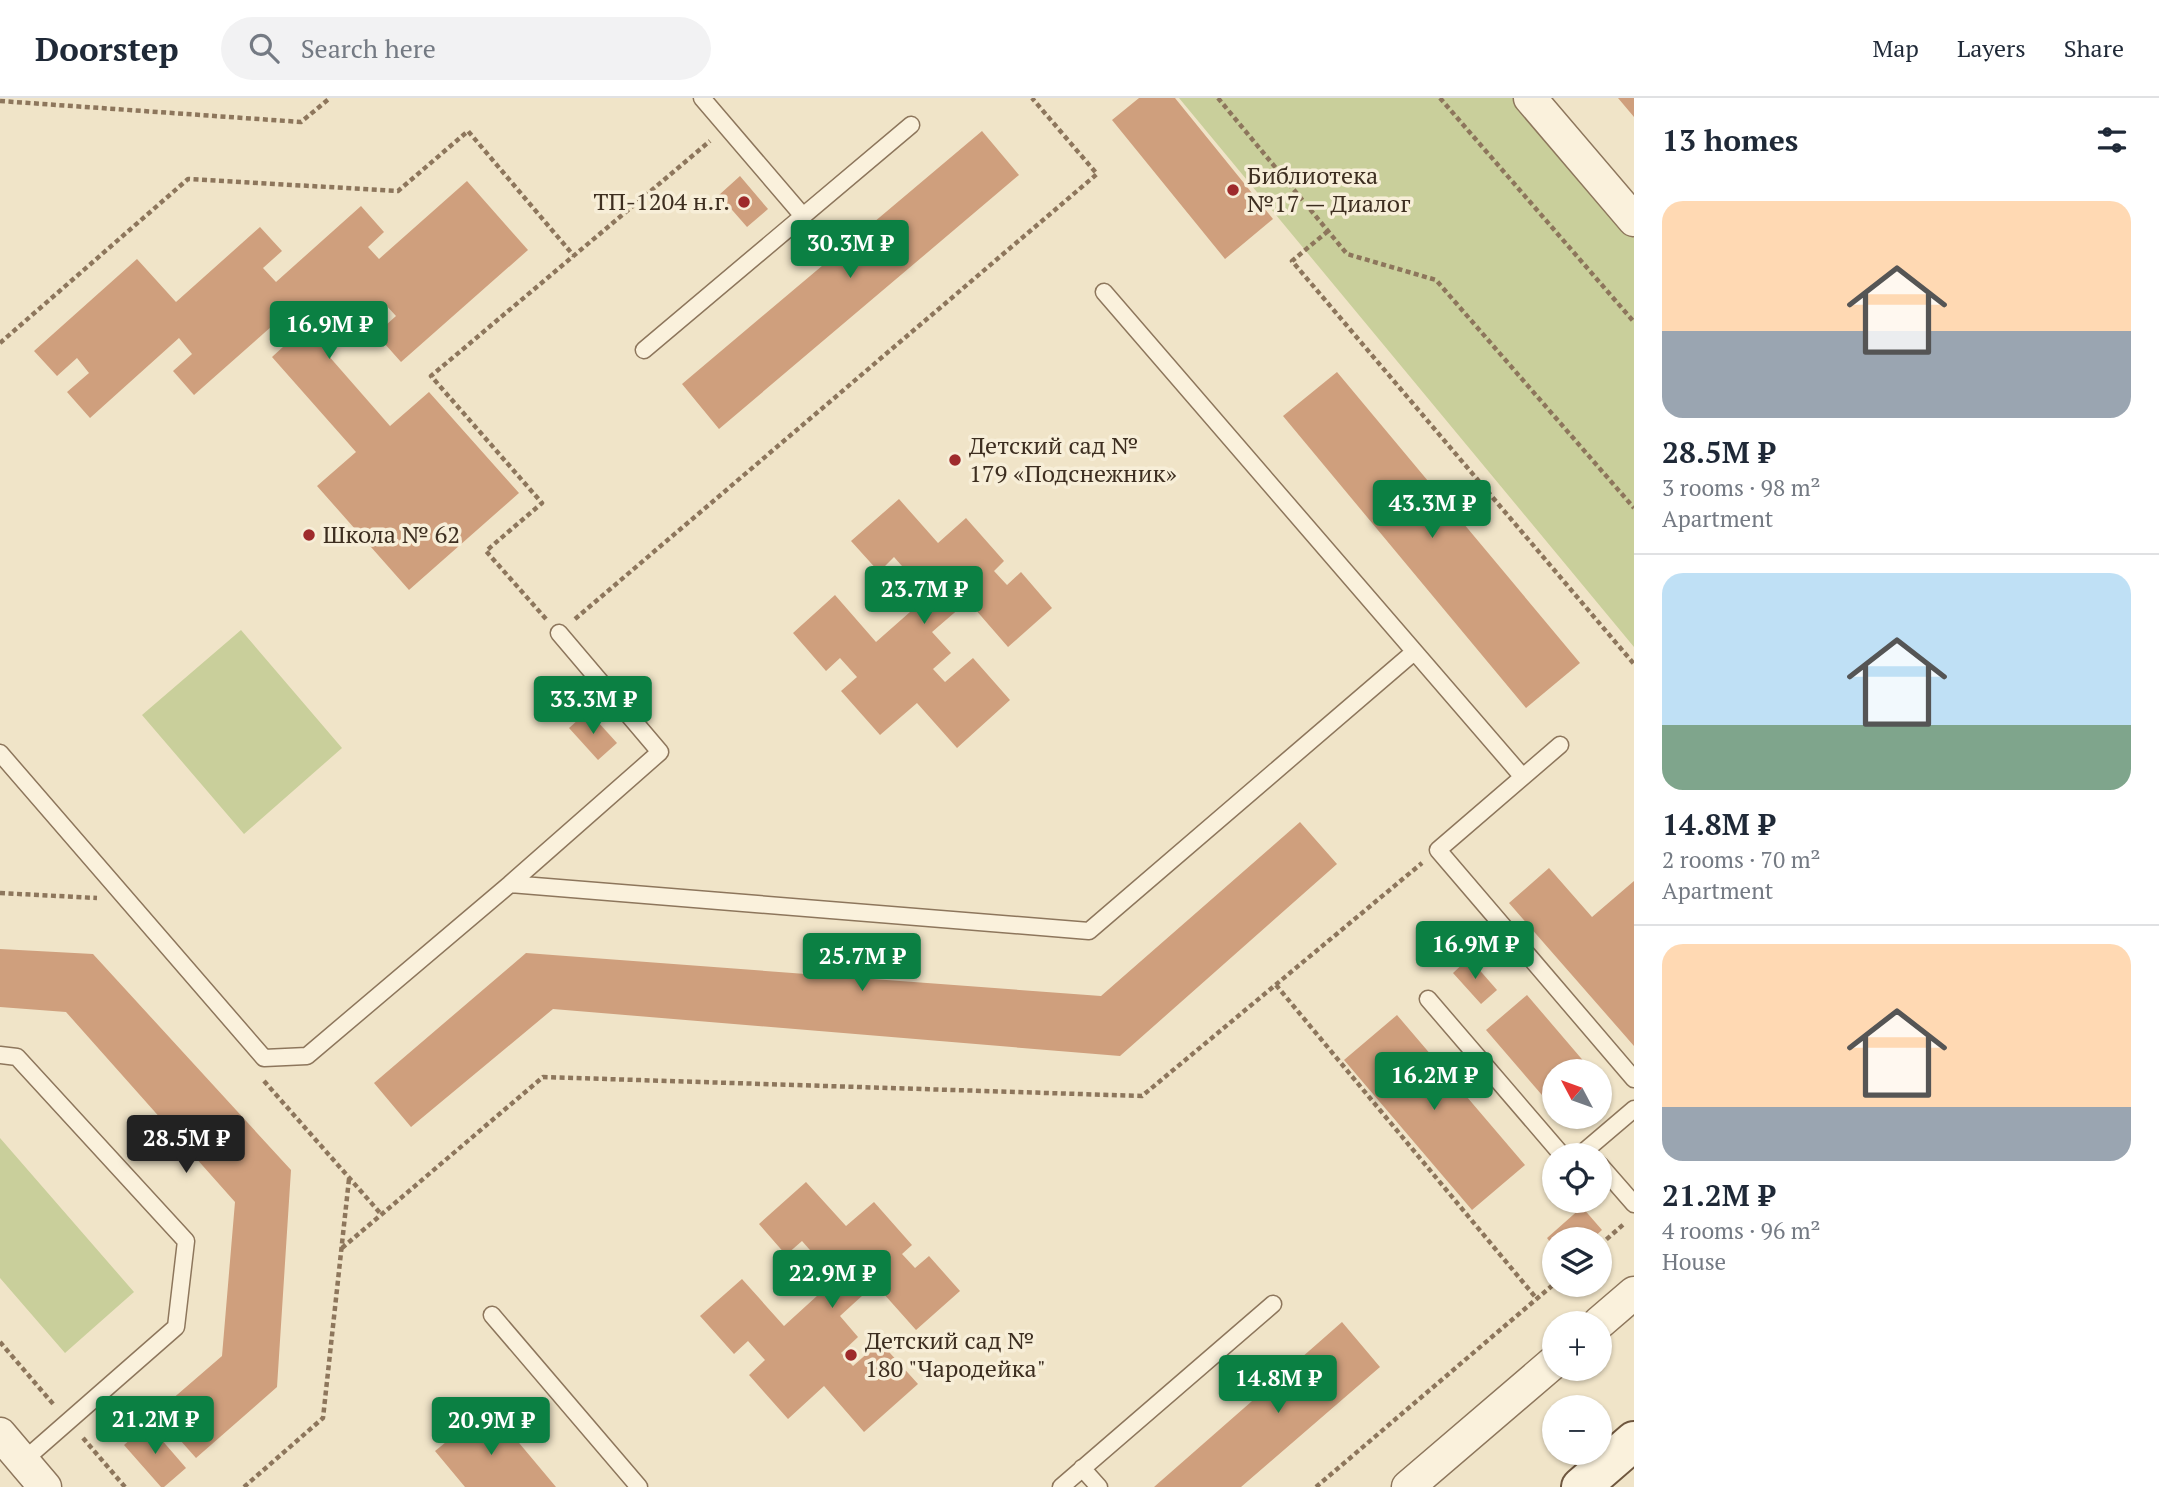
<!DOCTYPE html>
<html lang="en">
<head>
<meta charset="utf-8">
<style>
	body { margin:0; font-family:"PT Serif",serif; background:#f2f2f3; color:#1f2937; height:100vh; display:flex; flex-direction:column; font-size:26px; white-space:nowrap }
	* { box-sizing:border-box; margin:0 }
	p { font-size:23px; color:#747a83 }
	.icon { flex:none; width:38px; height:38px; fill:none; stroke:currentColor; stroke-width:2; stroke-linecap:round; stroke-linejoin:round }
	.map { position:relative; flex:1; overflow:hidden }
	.drawer { display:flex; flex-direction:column; background:#fff; width:525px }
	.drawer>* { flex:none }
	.needle { width:46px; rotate:311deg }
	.buttons { position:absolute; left:1542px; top:961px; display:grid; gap:14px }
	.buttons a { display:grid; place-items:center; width:70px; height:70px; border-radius:50%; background:#fff; box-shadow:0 2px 5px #0004; font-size:35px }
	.price { position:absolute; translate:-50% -60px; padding:0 16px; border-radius:7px; background:#0b8043; color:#fff; font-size:23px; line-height:46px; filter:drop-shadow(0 2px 4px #0008) }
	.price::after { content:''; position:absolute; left:50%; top:42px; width:21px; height:16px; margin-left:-10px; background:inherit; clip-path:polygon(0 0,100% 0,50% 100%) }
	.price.current { background:#222; color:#fff }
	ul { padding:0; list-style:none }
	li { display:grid; align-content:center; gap:14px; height:371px; padding:0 28px }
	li+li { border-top:2px solid #e0e1e3 }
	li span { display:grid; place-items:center; height:217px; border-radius:21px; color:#555 }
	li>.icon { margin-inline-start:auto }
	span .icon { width:126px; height:126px; fill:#fffc; stroke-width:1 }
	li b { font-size:30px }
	h2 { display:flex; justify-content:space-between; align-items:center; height:84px; padding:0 28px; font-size:30px }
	header { display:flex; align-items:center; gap:42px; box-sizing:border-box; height:98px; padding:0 35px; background:#fff; border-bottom:2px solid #e0e1e3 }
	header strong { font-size:33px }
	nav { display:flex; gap:38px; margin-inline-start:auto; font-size:24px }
	.search { width:490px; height:63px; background:#f2f2f3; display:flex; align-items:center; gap:18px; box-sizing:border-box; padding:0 24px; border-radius:38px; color:#747a83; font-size:26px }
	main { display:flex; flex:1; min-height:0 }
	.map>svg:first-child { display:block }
	.green { fill:#c9cf9b }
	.building { fill:#cf9f7d }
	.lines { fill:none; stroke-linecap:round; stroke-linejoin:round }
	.lane-casing { stroke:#8d765c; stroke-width:19 }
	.street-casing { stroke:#8d765c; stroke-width:35 }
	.secondary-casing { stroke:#6f573f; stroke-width:42 }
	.path { stroke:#8d765c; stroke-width:4.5; stroke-dasharray:5 3.5; stroke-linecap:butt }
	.lane { stroke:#faf1dc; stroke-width:16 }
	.street { stroke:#faf1dc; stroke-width:32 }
	.secondary { stroke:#faf1dc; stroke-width:38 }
	.poi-dot { fill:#9e2a2b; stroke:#f7eed8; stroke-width:2.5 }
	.labels { text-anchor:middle; stroke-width:7; stroke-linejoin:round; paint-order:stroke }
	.poi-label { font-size:24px; fill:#3d2e20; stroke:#f7eed8; text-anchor:start }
</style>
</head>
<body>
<header>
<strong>Doorstep</strong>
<div class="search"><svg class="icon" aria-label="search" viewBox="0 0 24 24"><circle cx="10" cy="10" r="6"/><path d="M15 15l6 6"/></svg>Search here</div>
<nav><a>Map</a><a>Layers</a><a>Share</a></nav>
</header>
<main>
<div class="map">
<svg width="1634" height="1389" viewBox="0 0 1634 1389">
	<rect width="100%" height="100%" fill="#f0e4c8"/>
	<!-- green -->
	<path class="green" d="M1179,0h334l121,140v409z
		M241,532l101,118 -98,86 -102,-119z
		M0,1040l134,154 -69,61 -65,-75z"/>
	<!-- building -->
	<path class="building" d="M1139,0h36l98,121 -48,40 -113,-139z
		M1618,0h16v19z
		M982,33l37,44 -300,254 -37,-45z
		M740,78l28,33 -21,18 -28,-32z
		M467,83l61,69 -127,112 -25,-28 20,-18 -12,-13 -57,51 63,72 39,-34 90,101 -110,97 -92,-104 39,-34 -84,-95 24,-22 -15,-17 -87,77 -21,-24 19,-17 -13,-16 -89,80 -23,-26 22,-19 -12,-15 -20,18 -23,-25 103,-92 39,43 84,-75 22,24 -19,17 13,14 85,-76 23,26 -16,15 11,12z
		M1337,274l243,291 -54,45 -243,-292z
		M899,401l39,44 28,-25 38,43 -10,10 13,14 14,-13 31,36 -44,39 -40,-46 -36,31 19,21 -18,16 12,13 28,-24 37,42 -53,48 -40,-45 -37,32 -39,-44 16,-14 -17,-19 -14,13 -33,-38 42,-38 41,47 34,-30 -19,-21 18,-17 -15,-17 -15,15 -28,-31z
		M588,613l29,32 -19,17 -29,-32z
		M1300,724l37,42 -217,192 -567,-47 -142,118 -37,-44 152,-130 575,43z
		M1549,770l43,49 42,-36v165l-125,-143z
		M0,851l93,5 198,216 -14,217 -81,71 -40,-45 66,-57 13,-154 -169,-190 -66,-5z
		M1469,860l28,32 -16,14 -28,-31z
		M1527,897l65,76h-38v38l-68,-79z
		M1397,917l128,150 -53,45 -128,-150z
		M806,1084l40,44 28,-24 38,43 -10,9 13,14 14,-12 31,35 -44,39 -41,-46 -35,32 18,21 -17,16 12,13 27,-24 38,42 -54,48 -40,-46 -36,33 -39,-44 16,-15 -17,-19 -14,13 -34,-38 42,-37 42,47 34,-31 -19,-21 18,-16 -15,-17 -16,14 -27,-31z
		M1582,1109l20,23 -10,9h-38v8l-7,-9z
		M1342,1224l38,45 -139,120h-87z
		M489,1309l67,80h-91l-30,-36z
		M148,1326l38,44 -22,19h-3l-37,-42z"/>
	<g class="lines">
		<defs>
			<path id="lane" d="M702,0l101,118
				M1104,194l418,484
				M644,252l267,-225
				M1560,647l-122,105 196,229
				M0,655l264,305 43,-2 203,-172 579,47 325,-279
				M510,786l150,-132 -101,-119
				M1428,901l134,156
				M0,957l17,2 169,184 -10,86 -153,134
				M1580,1057l54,-46
				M1600,1067l34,39
				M492,1217l147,172
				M1082,1370l17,19
				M1061,1389l212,-183"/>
			<path id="street" d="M1530,0l104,122
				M1599,1225l35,-30
				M0,1336l45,53
				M1408,1389l146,-125"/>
			<path id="secondary" d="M1581,1389l53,-46"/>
		</defs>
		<!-- lane casing -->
		<use href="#lane" class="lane-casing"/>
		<!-- street casing -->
		<use href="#street" class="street-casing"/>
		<!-- secondary casing -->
		<use href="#secondary" class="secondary-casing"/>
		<!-- path -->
		<path class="path" d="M1218,0l129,156 89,26 198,228
			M1440,0l194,224
			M0,3l301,21 29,-24
			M1328,133l-36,30 342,403
			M0,245l188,-164 210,12 70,-60 106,125
			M546,521l-60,-68 56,-48 -111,-127 279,-235
			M575,521l522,-445 -65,-76
			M0,795l97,5
			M1276,887l261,314
			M264,983l117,133
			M1600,1147l25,-22
			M342,1150l201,-171 599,19 280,-233
			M0,1244l54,63
			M83,1340l42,49
			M244,1389l79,-69 26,-239
			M1316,1389l238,-203"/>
		<!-- lane -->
		<use href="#lane" class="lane"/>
		<!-- street -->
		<use href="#street" class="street"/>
		<!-- secondary -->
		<use href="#secondary" class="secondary"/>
	</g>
	<!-- markers -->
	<g class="poi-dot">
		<circle cx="1233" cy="92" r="7"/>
		<circle cx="744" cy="104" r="7"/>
		<circle cx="955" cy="362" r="7"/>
		<circle cx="309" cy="437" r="7"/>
		<circle cx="851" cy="1257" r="7"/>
	</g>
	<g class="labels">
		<!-- poi labels -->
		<g class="poi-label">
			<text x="1247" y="86">Библиотека<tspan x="1247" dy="28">№17 — Диалог</tspan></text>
			<text x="730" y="112" text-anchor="end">ТП-1204 н.г.</text>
			<text x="969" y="356">Детский сад №<tspan x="969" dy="28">179 «Подснежник»</tspan></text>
			<text x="323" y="445">Школа № 62</text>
			<text x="865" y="1251">Детский сад №<tspan x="865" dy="28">180 "Чародейка"</tspan></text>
		</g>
	</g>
</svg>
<div class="buttons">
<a><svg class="needle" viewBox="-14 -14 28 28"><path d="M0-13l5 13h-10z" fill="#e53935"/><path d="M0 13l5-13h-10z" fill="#747a83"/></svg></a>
<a><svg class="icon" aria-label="locate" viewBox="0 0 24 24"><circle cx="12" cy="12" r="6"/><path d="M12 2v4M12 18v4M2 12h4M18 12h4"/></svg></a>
<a><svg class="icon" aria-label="layers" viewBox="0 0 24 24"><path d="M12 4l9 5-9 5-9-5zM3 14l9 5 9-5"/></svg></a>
<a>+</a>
<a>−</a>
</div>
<b class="price" style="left:850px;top:182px">30.3M ₽</b>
<b class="price" style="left:329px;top:263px">16.9M ₽</b>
<b class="price" style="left:1432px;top:442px">43.3M ₽</b>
<b class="price" style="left:924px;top:528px">23.7M ₽</b>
<b class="price" style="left:593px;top:638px">33.3M ₽</b>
<b class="price" style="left:1475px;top:883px">16.9M ₽</b>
<b class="price" style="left:862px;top:895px">25.7M ₽</b>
<b class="price" style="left:1434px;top:1014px">16.2M ₽</b>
<b class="price current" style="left:186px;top:1077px">28.5M ₽</b>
<b class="price" style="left:832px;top:1212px">22.9M ₽</b>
<b class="price" style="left:1278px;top:1317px">14.8M ₽</b>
<b class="price" style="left:155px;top:1358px">21.2M ₽</b>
<b class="price" style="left:491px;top:1359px">20.9M ₽</b>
</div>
<section class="drawer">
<h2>13 homes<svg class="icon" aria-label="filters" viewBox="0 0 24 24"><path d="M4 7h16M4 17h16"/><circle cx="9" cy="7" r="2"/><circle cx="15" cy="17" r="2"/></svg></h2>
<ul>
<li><span style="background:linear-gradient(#ffd9b3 60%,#9aa5b1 0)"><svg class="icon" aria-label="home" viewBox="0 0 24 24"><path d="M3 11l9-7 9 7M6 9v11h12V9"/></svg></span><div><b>28.5M ₽</b><p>3 rooms · 98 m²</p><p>Apartment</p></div></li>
<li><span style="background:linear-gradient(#bfe0f5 70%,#7fa58c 0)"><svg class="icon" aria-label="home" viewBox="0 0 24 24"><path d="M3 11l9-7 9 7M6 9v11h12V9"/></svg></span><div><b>14.8M ₽</b><p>2 rooms · 70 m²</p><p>Apartment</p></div></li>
<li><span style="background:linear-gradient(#ffd9b3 75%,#9aa5b1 0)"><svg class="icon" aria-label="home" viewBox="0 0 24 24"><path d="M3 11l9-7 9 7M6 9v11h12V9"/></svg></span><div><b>21.2M ₽</b><p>4 rooms · 96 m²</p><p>House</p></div></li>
</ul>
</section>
</main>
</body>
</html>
